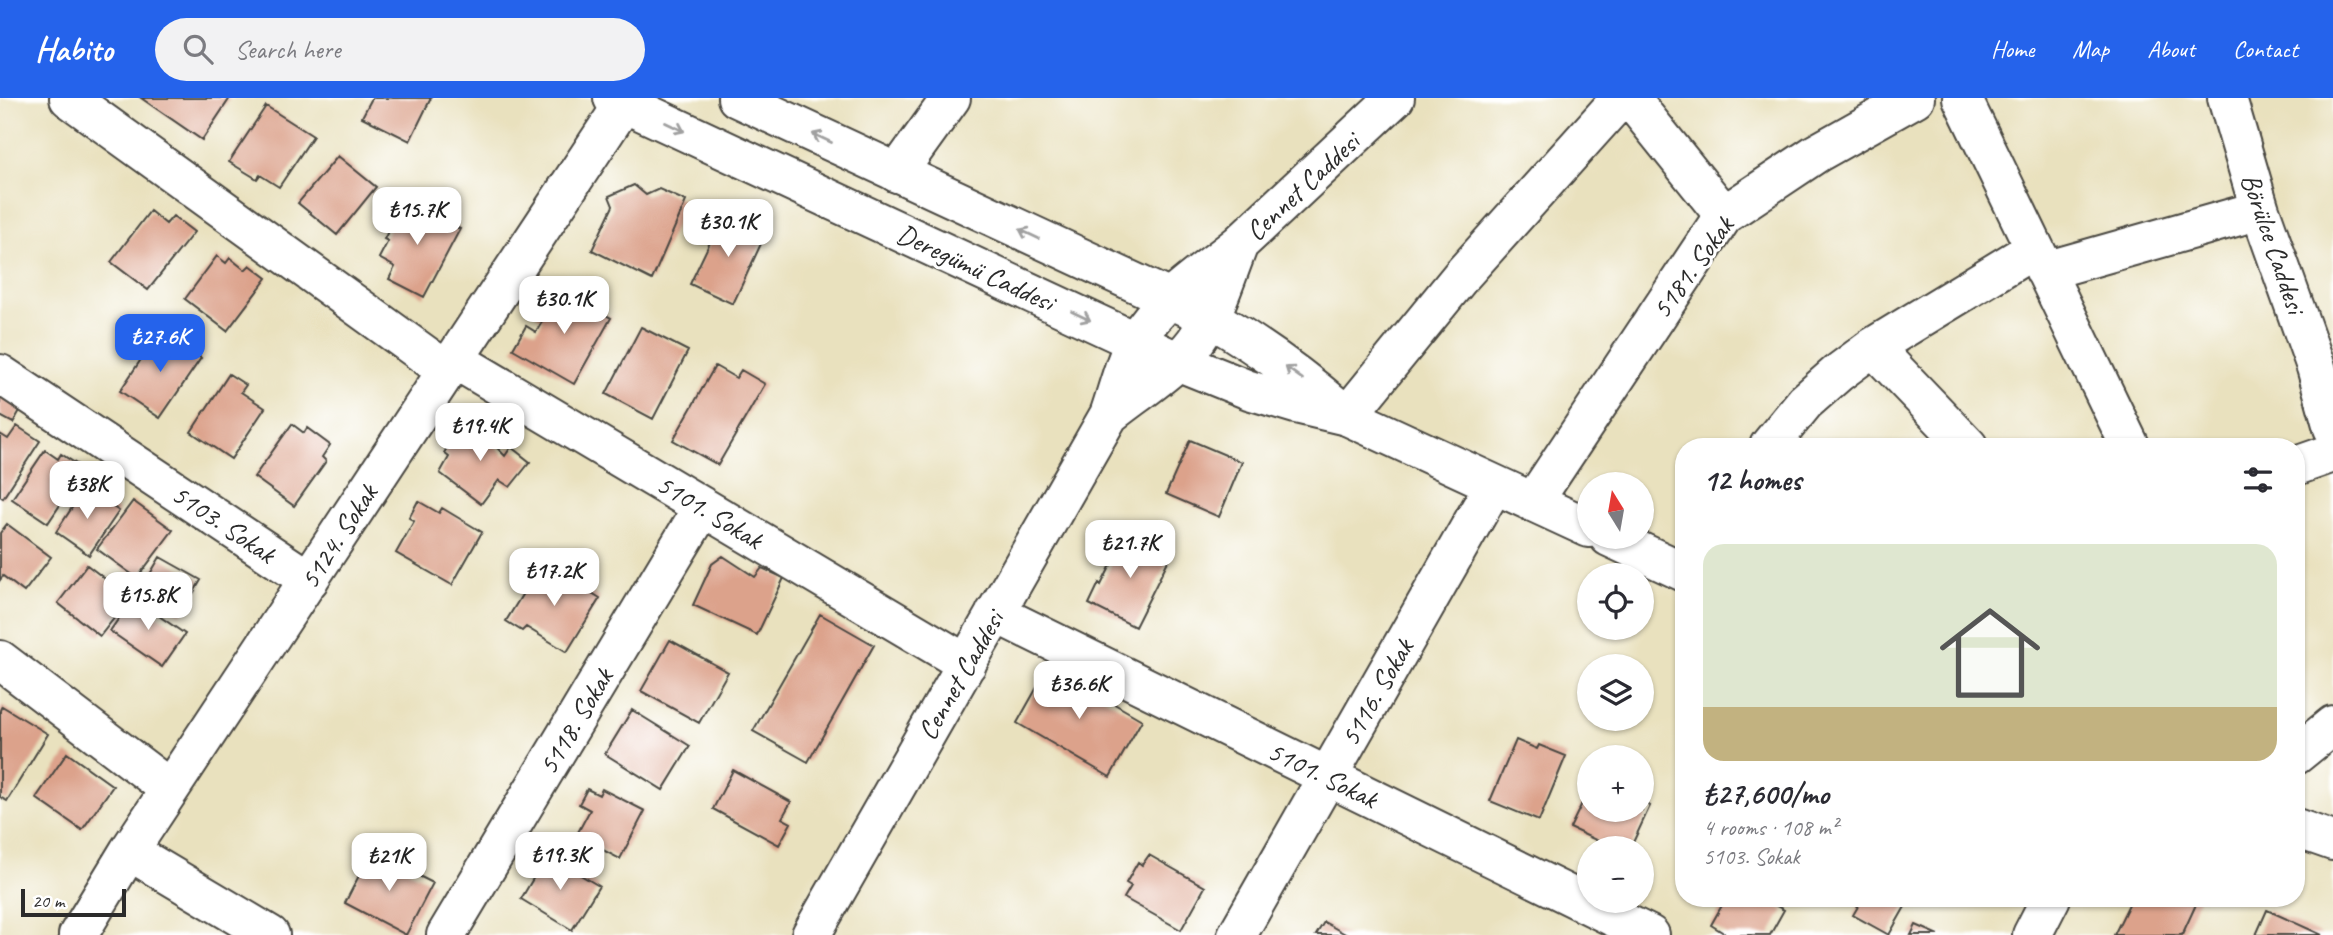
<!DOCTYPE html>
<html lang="en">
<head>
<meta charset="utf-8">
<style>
	body { margin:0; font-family:Caveat,sans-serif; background:#f2f2f3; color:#2b2b33; height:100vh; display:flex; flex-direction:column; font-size:26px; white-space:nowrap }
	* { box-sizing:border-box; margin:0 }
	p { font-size:23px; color:#7c7c81 }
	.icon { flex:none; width:38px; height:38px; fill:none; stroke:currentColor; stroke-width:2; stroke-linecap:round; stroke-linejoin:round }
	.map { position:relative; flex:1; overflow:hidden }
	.side { position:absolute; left:1675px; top:340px; width:630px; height:469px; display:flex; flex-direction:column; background:#fff; border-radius:28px; box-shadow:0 2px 5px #0004 }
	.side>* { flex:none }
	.needle { width:46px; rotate:349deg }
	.tools { position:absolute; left:1577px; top:374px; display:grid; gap:14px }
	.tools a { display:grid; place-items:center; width:77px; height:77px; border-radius:50%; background:#fff; box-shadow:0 2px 5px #0004; font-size:35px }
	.scale { position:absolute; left:21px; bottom:18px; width:105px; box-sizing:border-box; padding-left:7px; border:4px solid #2b2b2b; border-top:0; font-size:19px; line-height:24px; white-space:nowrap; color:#2b2b2b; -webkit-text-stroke:5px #fff; paint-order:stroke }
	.price { position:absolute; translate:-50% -60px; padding:0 16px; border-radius:14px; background:#fff; color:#222; font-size:23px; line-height:46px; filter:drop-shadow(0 2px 4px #0008) }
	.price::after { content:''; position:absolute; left:50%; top:42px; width:21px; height:16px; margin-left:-10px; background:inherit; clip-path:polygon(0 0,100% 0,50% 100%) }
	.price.current { background:#2563eb; color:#fff }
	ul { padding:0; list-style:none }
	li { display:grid; align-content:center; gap:14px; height:371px; padding:0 28px }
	li span { display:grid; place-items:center; height:217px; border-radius:21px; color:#555 }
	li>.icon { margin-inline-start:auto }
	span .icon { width:126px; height:126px; fill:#fffc; stroke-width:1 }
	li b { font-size:30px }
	h2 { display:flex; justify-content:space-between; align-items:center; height:84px; padding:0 28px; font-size:30px }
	header { display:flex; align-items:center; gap:42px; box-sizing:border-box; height:98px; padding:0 35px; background:#2563eb; color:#fff }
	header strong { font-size:33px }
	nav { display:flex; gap:38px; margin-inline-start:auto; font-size:24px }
	.search { width:490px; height:63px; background:#f2f2f3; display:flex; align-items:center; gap:18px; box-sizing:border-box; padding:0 24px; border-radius:38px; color:#7c7c81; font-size:26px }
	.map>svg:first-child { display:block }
	.building { fill:#dca28b }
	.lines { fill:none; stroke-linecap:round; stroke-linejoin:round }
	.minor-casing { stroke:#484641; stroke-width:42 }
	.major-casing { stroke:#484641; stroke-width:42 }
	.minor { stroke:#fff; stroke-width:38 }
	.major { stroke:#fff; stroke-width:38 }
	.oneway { stroke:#a0a0a0 }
	.labels { text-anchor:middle; stroke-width:6; stroke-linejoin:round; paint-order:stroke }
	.street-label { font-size:28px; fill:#2b2b2b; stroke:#fff }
</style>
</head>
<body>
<header>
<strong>Habito</strong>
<div class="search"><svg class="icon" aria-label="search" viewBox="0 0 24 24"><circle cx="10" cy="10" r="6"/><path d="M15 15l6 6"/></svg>Search here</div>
<nav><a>Home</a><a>Map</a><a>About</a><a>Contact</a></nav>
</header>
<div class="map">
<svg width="2333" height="837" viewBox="0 0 2333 837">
	<rect width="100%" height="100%" fill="#fff"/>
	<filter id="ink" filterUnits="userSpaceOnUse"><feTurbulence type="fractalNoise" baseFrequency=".0143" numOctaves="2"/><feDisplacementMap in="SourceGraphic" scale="14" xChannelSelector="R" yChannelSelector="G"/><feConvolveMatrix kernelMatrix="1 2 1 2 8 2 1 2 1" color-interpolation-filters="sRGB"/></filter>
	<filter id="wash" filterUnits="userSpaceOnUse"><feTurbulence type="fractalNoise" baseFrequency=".00686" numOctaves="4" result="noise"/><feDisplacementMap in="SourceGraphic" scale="28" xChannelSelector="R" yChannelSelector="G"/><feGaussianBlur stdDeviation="1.57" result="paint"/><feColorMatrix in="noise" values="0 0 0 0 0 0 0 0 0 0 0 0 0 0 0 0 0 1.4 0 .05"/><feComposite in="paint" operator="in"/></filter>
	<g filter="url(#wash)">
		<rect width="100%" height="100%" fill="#e9e1be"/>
		<g id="blocks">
			<!-- building -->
			<path class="building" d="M141,0h89l-28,42z
				M372,0h59l-21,43 -48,-24z
				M266,8l47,30 -34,51 -19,-12 -3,4 -28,-17z
				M338,58l38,31 -39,48 -39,-32z
				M634,87l12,10 13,-6 27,12 -34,79 -60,-30 21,-44 -4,-10z
				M405,102l55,29 -36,68 -35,-18 6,-12 -16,-9 9,-17 -4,-2z
				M150,113l16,13 7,-8 21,16 -46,58 -37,-28z
				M724,115l42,20 -33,71 -43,-20z
				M217,158l9,7 4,-5 15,12 5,-5 17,13 -40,53 -42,-32z
				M561,192l50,28 -37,66 -61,-35 13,-23 10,6 7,-12 -7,-4 12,-20 7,5z
				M641,229l47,24 -35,68 -47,-25z
				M160,233l41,27 -41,60 -40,-27z
				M715,268l21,12 5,-8 24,14 -47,81 -45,-25z
				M229,276l17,11 -5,7 24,16 -34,51 -40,-27z
				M0,297l22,12 -9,16 -13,-7z
				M472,324l33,34 6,-9 19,15 -20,25 -11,-7 -18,24 -41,-31 9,-16 -5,-4 15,-26z
				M292,326l12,9 3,-5 23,17 -8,12 4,4 -32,45 -40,-29z
				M17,328l23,15 -37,57 -3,-2v-62l8,5z
				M1190,342l52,22 -23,55 -53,-23z
				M45,352l13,9 3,-5 23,15 -36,54 -36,-24z
				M85,390l34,23 -30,44 -33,-23z
				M133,403l40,29 -36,48 -40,-29z
				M418,403l21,12 3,-5 40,24 -30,53 -56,-32 18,-32 -5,-3z
				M7,426l44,33 -27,35 -21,-16 -3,4v-47z
				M1127,435l44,22 -36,72 -46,-23 10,-21 2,2z
				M723,458l32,21 7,-9 22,10 -27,57 -64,-30 19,-41z
				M160,459l41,23 -20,34 -41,-23z
				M545,466l55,34 -33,54 -41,-25 -4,4 -16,-10 19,-31 3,2z
				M87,467l43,33 -30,38 -42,-33z
				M133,500l52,36 -23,33 -52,-36z
				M820,516l54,31 -66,117 -55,-31z
				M670,542l58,32 -29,51 -58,-32z
				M1049,568l93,54 -32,57 -93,-54z
				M2,608l46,28 -41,67 -7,-4v-87z
				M632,612l58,36 -27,44 -58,-36z
				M1516,642l21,9 2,-4 27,11 -27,65 -49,-20z
				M67,655l46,33 -31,44 -46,-32z
				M733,672l58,32 -9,16 9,5 -12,22 -66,-36z
				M587,691l12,6 3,-6 43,22 -25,48 -44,-23 14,-26 -11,-6z
				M1589,691v21h53v-9l8,5 -20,43h-15l-45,-21z
				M371,754l62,31 -27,52 -61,-32z
				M547,757l52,31 -27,44 -51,-31z
				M1149,757l56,32 -24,43 -57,-32 7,-12 -5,-3 12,-21 4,3z
				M1721,800h41l22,12 -14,25h-43l-16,-10 14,-25z
				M1863,800h47l-21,37 -36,-20z
				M2132,800h67l-17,37h-68z
				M2267,812l55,25h-66z
				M1324,824l23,13h-31z
				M1916,827l23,10h-28z"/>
		</g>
	</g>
	<g filter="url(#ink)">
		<use href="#blocks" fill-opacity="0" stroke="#484641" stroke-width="2"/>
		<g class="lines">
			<defs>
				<path id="minor" d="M69,0l378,273
					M1630,0l94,117
					M1962,0l168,348
					M2227,0l33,112 56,157 17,61
					M897,75l54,-75
					M1239,146c-13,33 -23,69 -44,98 -19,26 -60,52 -86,73 8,-22 16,-57 28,-76 24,-40 66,-66 102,-95z
					M1239,146l156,-146
					M2045,173l215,-61
					M1873,249l95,99
					M454,261l513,305
					M0,276l309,206
					M1347,318l115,-141 159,-177
					M1769,348l36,-44 33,-29 35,-26 161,-98
					M2296,368l37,-13
					M1533,404l191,-287 93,-62 98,-55
					M995,515l655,322
					M0,562l170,129
					M2296,657l37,-30
					M129,753l141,84
					M78,837l51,-84 495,-748
					M446,837l257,-428
					M811,837l298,-520
					M1237,837l257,-450
					M2032,837l19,-37"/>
				<path id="major" d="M613,0l564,263 72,29 47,14 51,12 242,112
					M737,0l474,220c46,27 88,57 129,92
					M1609,439l75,35
					M2296,730l37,13"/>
			</defs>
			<!-- minor casing -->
			<use href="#minor" class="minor-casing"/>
			<!-- major casing -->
			<use href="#major" class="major-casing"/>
			<!-- minor -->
			<use href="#minor" class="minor"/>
			<!-- major -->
			<use href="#major" class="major"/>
		</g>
		<!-- one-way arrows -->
		<defs><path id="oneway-shaft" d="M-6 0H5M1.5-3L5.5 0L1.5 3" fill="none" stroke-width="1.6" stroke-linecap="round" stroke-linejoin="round" transform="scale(1.75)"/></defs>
		<g class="oneway">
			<use href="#oneway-shaft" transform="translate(675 29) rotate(25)"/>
			<use href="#oneway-shaft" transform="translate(822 40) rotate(-155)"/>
			<use href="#oneway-shaft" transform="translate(1029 136) rotate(-155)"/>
			<use href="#oneway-shaft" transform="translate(1081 218) rotate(25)"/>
			<use href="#oneway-shaft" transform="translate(1294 275) rotate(-144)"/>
		</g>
	</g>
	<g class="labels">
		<!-- street labels -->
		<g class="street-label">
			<text transform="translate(1302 88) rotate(-43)" y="10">Cennet Caddesi</text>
			<text transform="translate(2274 145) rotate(71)" y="10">Börülce Caddesi</text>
			<text transform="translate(976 169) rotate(25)" y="10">Deregümü Caddesi</text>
			<text transform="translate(1692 169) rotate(-54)" y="10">5181. Sokak</text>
			<text transform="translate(710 413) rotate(31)" y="10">5101. Sokak</text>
			<text transform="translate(224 425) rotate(34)" y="10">5103. Sokak</text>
			<text transform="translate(338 438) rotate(-57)" y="10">5124. Sokak</text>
			<text transform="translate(960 577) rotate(-60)" y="10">Cennet Caddesi</text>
			<text transform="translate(1376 594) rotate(-60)" y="10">5116. Sokak</text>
			<text transform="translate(575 623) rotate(-59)" y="10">5118. Sokak</text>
			<text transform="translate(1323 676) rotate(26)" y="10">5101. Sokak</text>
		</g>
	</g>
</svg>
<div class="tools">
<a><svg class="needle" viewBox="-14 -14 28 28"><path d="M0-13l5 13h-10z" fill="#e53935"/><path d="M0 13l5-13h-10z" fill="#7c7c81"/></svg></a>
<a><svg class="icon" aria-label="locate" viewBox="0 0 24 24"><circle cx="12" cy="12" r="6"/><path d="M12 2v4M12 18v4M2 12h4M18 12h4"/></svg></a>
<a><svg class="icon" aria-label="layers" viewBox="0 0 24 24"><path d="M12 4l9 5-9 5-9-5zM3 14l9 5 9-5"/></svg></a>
<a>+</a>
<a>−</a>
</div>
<div class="scale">20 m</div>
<b class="price" style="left:417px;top:149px">₺15.7K</b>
<b class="price" style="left:728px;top:161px">₺30.1K</b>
<b class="price" style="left:564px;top:238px">₺30.1K</b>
<b class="price current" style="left:160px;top:276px">₺27.6K</b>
<b class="price" style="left:480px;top:365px">₺19.4K</b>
<b class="price" style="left:87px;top:423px">₺38K</b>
<b class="price" style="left:1130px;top:482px">₺21.7K</b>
<b class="price" style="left:554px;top:510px">₺17.2K</b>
<b class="price" style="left:148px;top:534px">₺15.8K</b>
<b class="price" style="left:1079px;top:623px">₺36.6K</b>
<b class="price" style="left:560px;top:794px">₺19.3K</b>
<b class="price" style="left:389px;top:795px">₺21K</b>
<section class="side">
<h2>12 homes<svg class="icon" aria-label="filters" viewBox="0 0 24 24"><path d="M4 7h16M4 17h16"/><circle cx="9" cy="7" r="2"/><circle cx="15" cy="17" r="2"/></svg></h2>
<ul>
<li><span style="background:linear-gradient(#dfe7d0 75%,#c2b280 0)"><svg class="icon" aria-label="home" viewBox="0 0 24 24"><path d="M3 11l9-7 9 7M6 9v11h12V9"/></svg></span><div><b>₺27,600/mo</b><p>4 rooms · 108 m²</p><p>5103. Sokak</p></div></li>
</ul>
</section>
</div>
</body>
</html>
